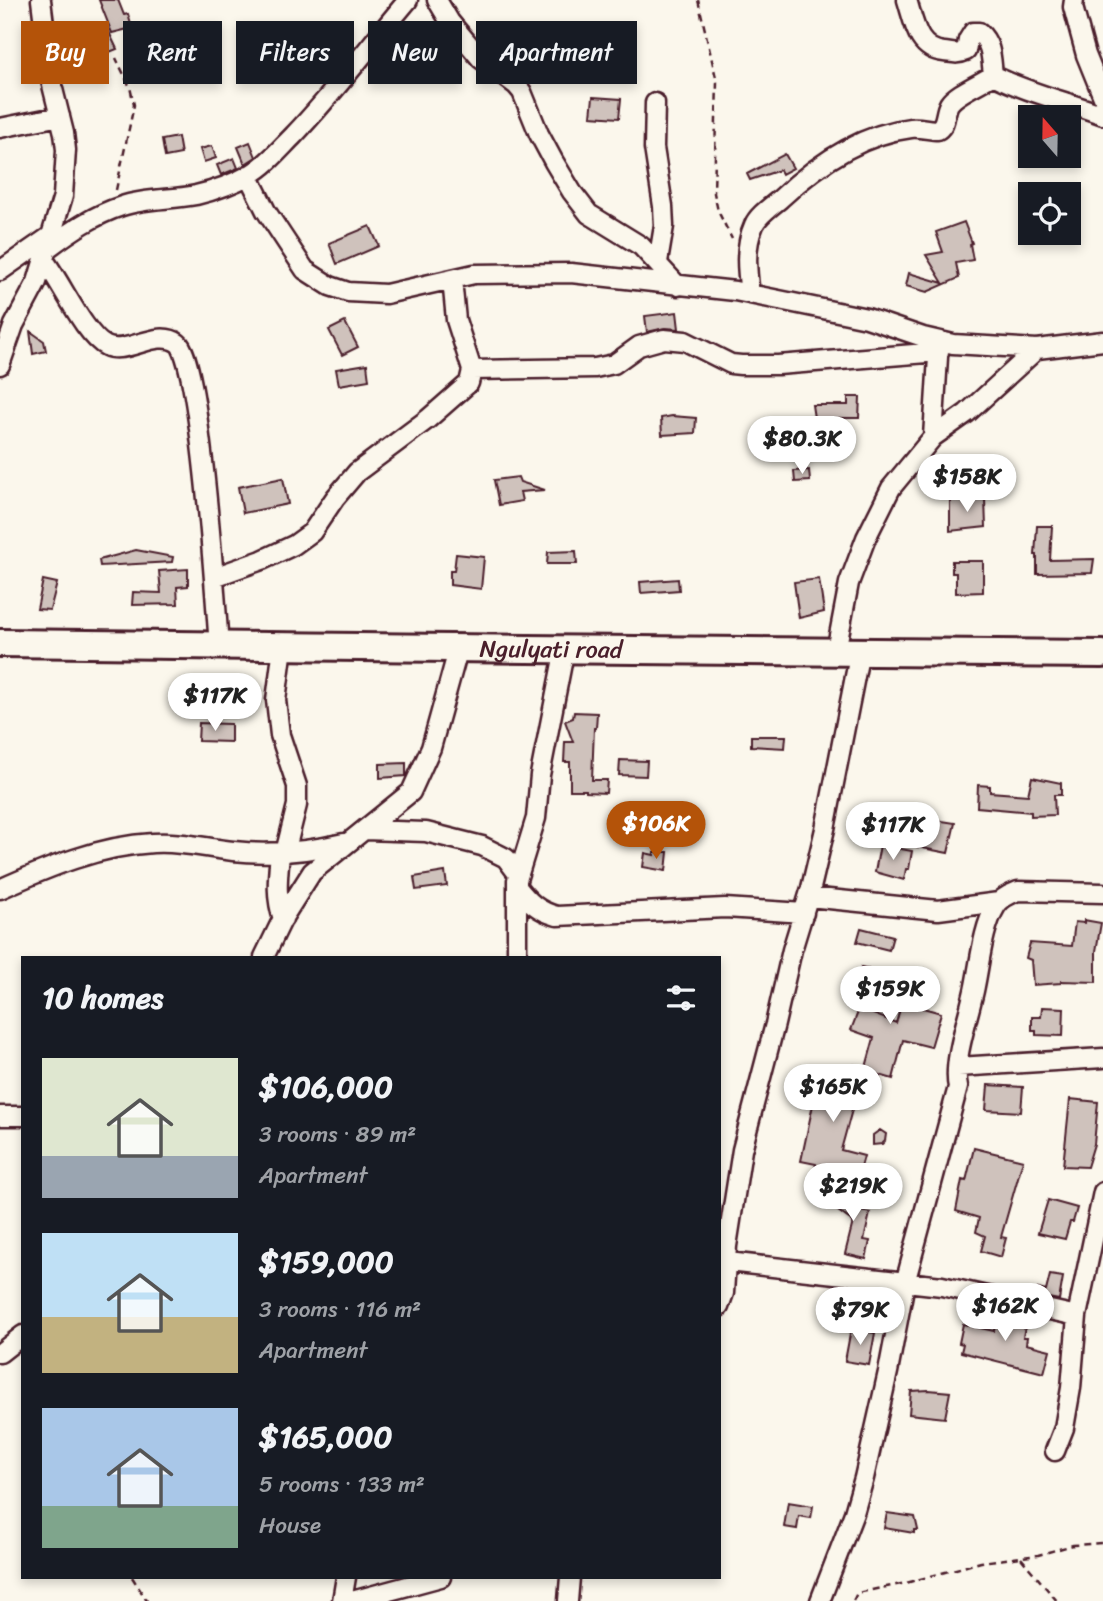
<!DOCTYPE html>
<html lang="en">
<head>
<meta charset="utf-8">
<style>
	body { margin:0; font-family:Sriracha,sans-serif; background:#242831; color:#f1f3f6; height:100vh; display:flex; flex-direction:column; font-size:26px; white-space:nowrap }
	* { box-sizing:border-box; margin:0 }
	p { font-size:23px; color:#9ea1a6 }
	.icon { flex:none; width:38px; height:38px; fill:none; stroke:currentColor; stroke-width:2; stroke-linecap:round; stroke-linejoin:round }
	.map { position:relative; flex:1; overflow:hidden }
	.details { position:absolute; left:21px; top:956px; width:700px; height:623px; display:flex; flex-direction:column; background:#171b24; border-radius:0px; box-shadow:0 4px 10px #0003 }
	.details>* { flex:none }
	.banner { position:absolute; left:21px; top:21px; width:700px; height:63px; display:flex; gap:14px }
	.needle { width:46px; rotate:340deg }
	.buttons { position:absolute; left:1018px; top:105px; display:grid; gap:14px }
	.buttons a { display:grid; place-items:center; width:63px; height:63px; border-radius:0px; background:#171b24; box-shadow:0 4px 10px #0003; font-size:35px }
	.price { position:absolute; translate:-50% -60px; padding:0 16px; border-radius:24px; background:#fff; color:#222; font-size:23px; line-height:46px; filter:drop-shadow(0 2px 4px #0008) }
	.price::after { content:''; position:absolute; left:50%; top:42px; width:21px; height:16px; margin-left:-10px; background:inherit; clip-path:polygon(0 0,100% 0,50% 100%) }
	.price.current { background:#b45309; color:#fff }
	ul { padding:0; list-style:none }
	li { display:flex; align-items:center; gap:21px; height:175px; padding:0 21px }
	li span { display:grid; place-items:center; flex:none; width:196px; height:140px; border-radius:0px; color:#555 }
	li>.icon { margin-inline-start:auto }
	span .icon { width:84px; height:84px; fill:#fffc; stroke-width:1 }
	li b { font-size:30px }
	h2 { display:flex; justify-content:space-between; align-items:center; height:84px; padding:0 21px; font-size:30px }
	.tag { padding:0 24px; border-radius:0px; background:#171b24; box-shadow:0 4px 10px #0003; font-size:24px; line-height:63px }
	.tag.current { background:#b45309; color:#fff }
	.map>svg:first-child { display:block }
	.building { fill:#cfc2bc; stroke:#4a1f2b; stroke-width:2 }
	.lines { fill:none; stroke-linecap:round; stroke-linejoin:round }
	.minor-casing { stroke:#4a1f2b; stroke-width:23 }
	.secondary-casing { stroke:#4a1f2b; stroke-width:32 }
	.path { stroke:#4a1f2b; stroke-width:2.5; stroke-dasharray:7 5; stroke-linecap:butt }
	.minor { stroke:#fbf7ec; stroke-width:18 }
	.secondary { stroke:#fbf7ec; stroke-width:26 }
	.labels { text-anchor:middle; stroke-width:5; stroke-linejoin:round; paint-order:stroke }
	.street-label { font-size:24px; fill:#4a1f2b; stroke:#fbf7ec }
</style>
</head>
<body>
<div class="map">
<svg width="1103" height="1601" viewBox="0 0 1103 1601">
	<rect width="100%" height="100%" fill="#fbf7ec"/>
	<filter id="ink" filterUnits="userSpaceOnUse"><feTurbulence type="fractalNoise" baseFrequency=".0143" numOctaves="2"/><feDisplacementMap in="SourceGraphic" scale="14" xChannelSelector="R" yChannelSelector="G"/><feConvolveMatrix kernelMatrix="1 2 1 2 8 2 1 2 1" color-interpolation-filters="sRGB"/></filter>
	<g filter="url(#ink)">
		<!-- building -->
		<path class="building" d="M99,0h19l6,15 4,-1 4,14 -20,5z
			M107,28l10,21 -15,6 -7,-23z
			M593,97l28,2 -2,19 -28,-2z
			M178,137l3,17 -16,3 -3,-17z
			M250,142l6,15 -11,7 -7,-17z
			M212,146l4,12 -12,4 -4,-13z
			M785,154l8,14 -11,6 -2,-4 -30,10 -3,-6z
			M234,158l4,10 -17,7 -4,-10z
			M964,222l8,21 -2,1 3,16 -17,3 3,15 -32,14 -21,-6 3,-13 34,10 -17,-28 17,-3 -7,-20z
			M370,226l9,20 -42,18 -8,-21z
			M677,312l2,17 -14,-1 -18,4 -2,-16z
			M345,322l13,25 -16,8 -13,-25z
			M30,331l14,10 2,10 -13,3z
			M367,364l2,16 -30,5 -3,-16z
			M848,397h12l-1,21h-45l-2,-13h36z
			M672,416l24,2 -1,15 -33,2 -1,-17z
			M809,470l1,11 -15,1 -1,-11z
			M518,477l2,5 25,8 -25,2 2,9 -23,4 -5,-25z
			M283,478l5,26 -45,9 -5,-26z
			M985,499l1,28 -36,4v-31z
			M1037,526h15l-2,34 44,-1 -2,14 -55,1v-19h-2z
			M136,550l37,7 -1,5 -72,4 -1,-6z
			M576,551l1,13h-30l1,-12z
			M456,554l28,3 -3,32 -31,-4v-14h4z
			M952,561h31v31l-27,1v-20h-4z
			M188,569v17l-11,1 1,17 -46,1 1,-13 28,1 -2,-22z
			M678,579l1,11 -38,3 -1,-11z
			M819,579l5,33 -25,6 -5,-36z
			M43,580l14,3 -7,27 -13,-1z
			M574,712l23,1 -1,15h-2l-2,52h15l-1,13 -20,-1v-2h-16v-28h-6l1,-20h8l-8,-21 8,-3z
			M199,723l32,1v18l-33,-1z
			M751,736h35l-1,12 -34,-2z
			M620,760l27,1 -1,15 -27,-1z
			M406,763v13l-26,2v-14z
			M1032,777l29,6v12h-7l1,20 -24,1v-4l-54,-5 1,-22 12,1v6l38,3z
			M923,818l32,5 -7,30 -31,-6z
			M880,845l32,6 -3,18h-3l-2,11 -29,-8z
			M654,852h14l-2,19 -23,-4 2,-14 9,2z
			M445,872l2,14 -31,4 -2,-13z
			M1084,920l17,3 -5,28v31l-35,-1v2l-28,2 -2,-25 -5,-2 4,-15 42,3 3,-24 9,1z
			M861,928l32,8 -4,14 -32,-8z
			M861,967l23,6 -11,41 23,9 6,-21 39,11 -10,34 -28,-7 -10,39 -28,-8 9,-33 -23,-8 12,-31 -10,-2z
			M1042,1007l22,1 -1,28 -27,-1v-5h-4v-13h9z
			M854,1065l8,8 -21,77 23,6 -3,11 -46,2 1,-5 -15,-3 13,-61 10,3 10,-32 10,3z
			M988,1085l35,2 -2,25 -35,-2z
			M1070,1099l28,3 -4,42 -7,23 -24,-1z
			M880,1130l6,4 -1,7 -3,3 -9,1v-10z
			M974,1148l49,12 -22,77 5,1 -5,19 -20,-6 4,-15 -9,-4 3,-14 -23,-7 6,-31 4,1z
			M837,1183l13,4 -7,20 27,6 -6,27 6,1 -4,18 -21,-5 8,-32 -23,-17z
			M1048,1200l29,8 -4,14h-3l-5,17 -27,-6z
			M1050,1275l13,2 -4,23 -22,-4 1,-7 8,2z
			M998,1310l29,7 -4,20h4l-1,7 24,6 -6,23 -83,-21 2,-8 -4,-1 4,-19 31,7z
			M851,1329l24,4 -6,32 -24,-4z
			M929,1390l21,2 -5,26 -36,-4 2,-23z
			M788,1502l25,4 -2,12 -12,-2 -2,13 -13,-2z
			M887,1513l28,4 3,13h-4v3l-30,-5z"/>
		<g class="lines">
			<defs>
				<path id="minor" d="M437,0l13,22 31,37 35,26 6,7 17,42 15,28 18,30 17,22 52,32 37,40
					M907,0c7,22 10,50 37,52 9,1 13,3 22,-1l2,-11 5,-8h6c13,12 12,26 14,43 35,18 73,26 110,40
					M1074,0l-1,7 13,48 17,42
					M655,103l-1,45 9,58 1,20 -6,36
					M0,128l60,-12
					M248,175l18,36 39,59 25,16 18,6 38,2 88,-20 97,-1 164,18 132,27 56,19 30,7 84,5 66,-8
					M48,248c23,-17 46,-33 74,-42 24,-8 49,-6 74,-11 17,-4 39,-12 55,-21 16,-9 30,-26 43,-39 41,-43 76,-90 114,-135
					M44,260c16,20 41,76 62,86 20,10 51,-18 72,-3 22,16 38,263 41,304
					M0,271l52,-36
					M750,294c-3,-23 -6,-47 4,-69 4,-10 18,-19 26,-26 36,-34 81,-65 131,-71 9,-1 18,2 27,2 9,-7 6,-17 11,-26 7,-11 33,-21 44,-29
					M0,365l14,-40 23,-43 26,-86 3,-46 -2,-17 -13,-52 -10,-81
					M472,370l123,-2 19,-4 25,-18 25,-7 21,2 46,23 10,1h37l161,-13
					M933,437l6,-96
					M214,577l48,-17 32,-15 18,-13 23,-34 22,-26 71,-53 41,-36 3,-13 -16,-50 -4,-41
					M283,647l-7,53 4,35 17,51v19l-12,48
					M836,651l13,-68 17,-45 25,-50 42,-51 34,-24 70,-64
					M364,830l62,2 56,14 24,12 12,16
					M280,853c-2,23 -5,43 3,66
					M517,887c12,15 21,24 40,29l168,-8 79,5
					M0,889c49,-22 99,-43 153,-46 27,-2 53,5 80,8 38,4 73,1 111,-8
					M809,897l129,13 61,-8
					M264,957l20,-41 28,-44 99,-80 20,-44 28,-101
					M517,957v-77l19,-62 4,-43 25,-127
					M958,1067l145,-9
					M0,1116h23
					M719,1261l223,25 135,30
					M719,1307l5,-14 3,-47 15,-96 33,-126 17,-74 19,-62 14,-59 35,-178
					M0,1353l23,-18
					M1055,1451l9,-23 7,-40 6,-72 26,-124
					M342,1601l4,-24
					M352,1601l89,-24
					M568,1601l2,-24
					M820,1601l34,-88 10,-35 24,-106 17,-89 53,-196c-6,-26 12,-74 17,-101 5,-24 8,-59 21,-80 4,-7 14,-12 22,-15l85,2"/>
				<g id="secondary">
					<path id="s1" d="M0,643c368,7 735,6 1103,11"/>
				</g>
			</defs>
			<!-- minor casing -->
			<use href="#minor" class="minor-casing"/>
			<!-- secondary casing -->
			<use href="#secondary" class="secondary-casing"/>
			<!-- path -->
			<path class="path" d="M698,0l19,82 -3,111 4,18 14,28
				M116,190l18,-85 -4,-18 -14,-29
				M1021,1558l36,43
				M132,1577l15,24
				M853,1601l4,-8 49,-10 75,-21 57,-7 35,-10 30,-2"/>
			<!-- minor -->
			<use href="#minor" class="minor"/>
			<!-- secondary -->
			<use href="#secondary" class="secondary"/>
		</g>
	</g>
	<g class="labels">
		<!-- street labels -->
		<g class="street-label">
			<text dy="8" stroke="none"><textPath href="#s1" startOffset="551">Ngulyati road</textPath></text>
		</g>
	</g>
</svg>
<div class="buttons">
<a><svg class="needle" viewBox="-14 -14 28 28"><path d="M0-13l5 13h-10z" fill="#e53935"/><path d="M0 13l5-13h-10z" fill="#9ea1a6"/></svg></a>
<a><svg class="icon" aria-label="locate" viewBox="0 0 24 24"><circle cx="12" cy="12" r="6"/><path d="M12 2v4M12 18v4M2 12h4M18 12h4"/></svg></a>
</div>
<b class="price" style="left:802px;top:476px">$80.3K</b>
<b class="price" style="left:967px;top:514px">$158K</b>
<b class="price" style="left:215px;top:733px">$117K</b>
<b class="price current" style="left:656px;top:861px">$106K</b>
<b class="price" style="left:893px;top:862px">$117K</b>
<b class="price" style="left:890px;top:1026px">$159K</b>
<b class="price" style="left:833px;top:1124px">$165K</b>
<b class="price" style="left:853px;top:1223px">$219K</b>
<b class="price" style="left:1005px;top:1343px">$162K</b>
<b class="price" style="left:860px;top:1347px">$79K</b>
<div class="banner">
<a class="tag current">Buy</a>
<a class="tag">Rent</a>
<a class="tag">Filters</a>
<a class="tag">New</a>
<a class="tag">Apartment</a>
</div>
<section class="details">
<h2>10 homes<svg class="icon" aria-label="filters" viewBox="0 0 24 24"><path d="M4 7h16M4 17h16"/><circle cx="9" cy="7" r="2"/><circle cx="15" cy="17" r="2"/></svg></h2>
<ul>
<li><span style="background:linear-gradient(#dfe7d0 70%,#9aa5b1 0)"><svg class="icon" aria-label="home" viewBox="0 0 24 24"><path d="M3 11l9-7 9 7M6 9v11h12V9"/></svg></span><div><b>$106,000</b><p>3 rooms · 89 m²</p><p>Apartment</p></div></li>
<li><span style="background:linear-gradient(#bfe0f5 60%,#c2b280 0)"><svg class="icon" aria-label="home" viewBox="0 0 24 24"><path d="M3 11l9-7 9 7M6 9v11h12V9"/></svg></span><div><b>$159,000</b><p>3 rooms · 116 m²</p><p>Apartment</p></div></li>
<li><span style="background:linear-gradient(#a9c7e8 70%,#7fa58c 0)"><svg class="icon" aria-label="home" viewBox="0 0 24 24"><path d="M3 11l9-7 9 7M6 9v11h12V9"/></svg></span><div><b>$165,000</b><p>5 rooms · 133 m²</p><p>House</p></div></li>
</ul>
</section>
</div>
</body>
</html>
